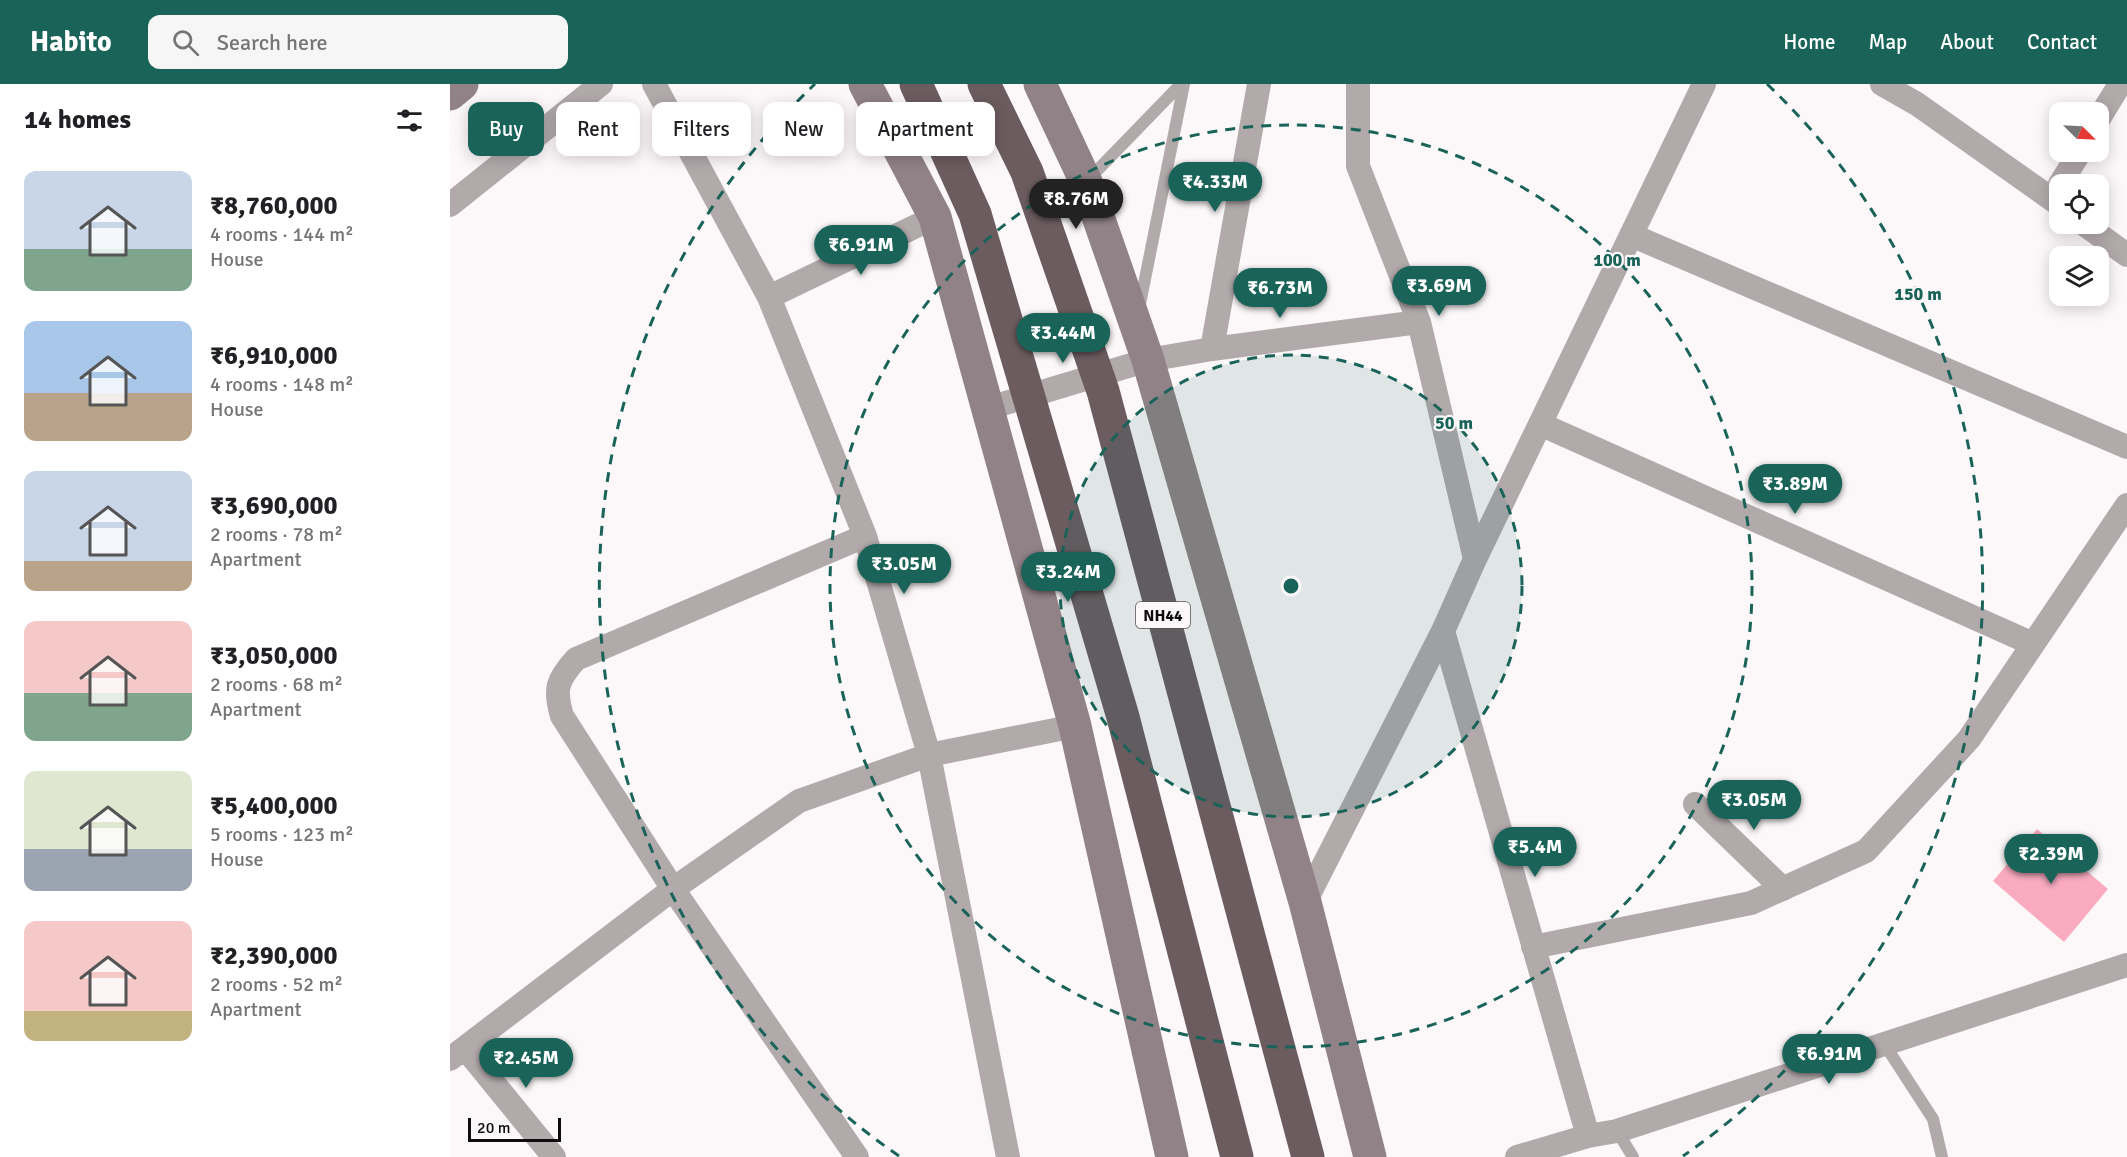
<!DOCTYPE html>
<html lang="en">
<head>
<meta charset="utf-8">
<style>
	body { margin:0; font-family:Signika,sans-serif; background:#f6f6f6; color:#202124; height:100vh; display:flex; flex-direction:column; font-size:22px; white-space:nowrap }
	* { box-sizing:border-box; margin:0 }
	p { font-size:20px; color:#757577 }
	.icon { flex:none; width:33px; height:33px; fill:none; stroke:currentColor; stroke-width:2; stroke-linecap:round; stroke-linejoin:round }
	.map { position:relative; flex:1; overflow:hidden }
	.sheet { display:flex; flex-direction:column; background:#fff; width:450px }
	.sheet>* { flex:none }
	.hud { position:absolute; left:18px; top:18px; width:570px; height:54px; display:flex; gap:12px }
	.needle { width:39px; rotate:114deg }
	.buttons { position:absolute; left:1599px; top:18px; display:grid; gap:12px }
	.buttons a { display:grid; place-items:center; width:60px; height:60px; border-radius:12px; background:#fff; box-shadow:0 3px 15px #0003; font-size:30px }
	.scale { position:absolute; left:18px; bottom:15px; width:93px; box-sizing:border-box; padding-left:6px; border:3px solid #120b0d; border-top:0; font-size:16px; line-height:21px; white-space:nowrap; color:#120b0d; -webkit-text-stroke:4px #fcf8f9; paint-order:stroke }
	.price { position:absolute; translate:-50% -51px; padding:0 14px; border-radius:21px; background:#196359; color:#fff; font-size:20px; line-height:39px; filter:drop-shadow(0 2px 3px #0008) }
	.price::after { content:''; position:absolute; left:50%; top:36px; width:18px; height:14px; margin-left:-9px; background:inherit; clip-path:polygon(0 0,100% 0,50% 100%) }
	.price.on { background:#222; color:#fff }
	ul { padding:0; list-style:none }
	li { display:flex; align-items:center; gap:18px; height:150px; padding:0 24px }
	li span { display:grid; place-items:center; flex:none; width:168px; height:120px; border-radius:12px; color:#555 }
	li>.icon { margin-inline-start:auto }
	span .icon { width:72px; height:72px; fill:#fffc; stroke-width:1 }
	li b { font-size:26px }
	h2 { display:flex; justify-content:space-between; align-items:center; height:72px; padding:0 24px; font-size:26px }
	.tag { padding:0 21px; border-radius:12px; background:#fff; box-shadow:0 3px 15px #0003; font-size:21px; line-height:54px }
	.tag.on { background:#196359; color:#fff }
	header { display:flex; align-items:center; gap:36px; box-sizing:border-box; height:84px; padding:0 30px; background:#196359; color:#fff }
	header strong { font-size:28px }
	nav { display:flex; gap:33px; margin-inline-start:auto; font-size:21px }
	.search { width:420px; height:54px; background:#f6f6f6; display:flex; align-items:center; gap:15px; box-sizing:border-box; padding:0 21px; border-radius:12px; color:#757577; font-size:22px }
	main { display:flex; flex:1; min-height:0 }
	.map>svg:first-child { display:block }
	.building { fill:#faabc0 }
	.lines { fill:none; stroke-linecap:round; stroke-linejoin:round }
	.service { stroke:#b2a9ab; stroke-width:12 }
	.minor { stroke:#b2a9ab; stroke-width:24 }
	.secondary { stroke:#908286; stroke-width:33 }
	.trunk { stroke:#6c5c60; stroke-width:33 }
	.ring { fill:none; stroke:#196359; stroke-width:3; stroke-dasharray:10 8 }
	.labels { text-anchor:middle; stroke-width:4.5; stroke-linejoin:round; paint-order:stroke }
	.shield { fill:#fcf8f9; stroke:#585254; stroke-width:1.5 }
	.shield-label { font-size:16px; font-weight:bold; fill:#120b0d }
	.centre { fill:#196359; stroke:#fcf8f9; stroke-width:3 }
	.ring-label { font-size:18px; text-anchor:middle; font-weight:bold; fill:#196359; stroke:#fcf8f9; stroke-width:4.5; stroke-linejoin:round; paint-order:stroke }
</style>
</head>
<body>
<header>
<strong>Habito</strong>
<div class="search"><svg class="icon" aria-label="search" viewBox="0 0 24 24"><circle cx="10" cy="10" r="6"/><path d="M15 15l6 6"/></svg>Search here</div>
<nav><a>Home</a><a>Map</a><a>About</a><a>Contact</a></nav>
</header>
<main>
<section class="sheet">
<h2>14 homes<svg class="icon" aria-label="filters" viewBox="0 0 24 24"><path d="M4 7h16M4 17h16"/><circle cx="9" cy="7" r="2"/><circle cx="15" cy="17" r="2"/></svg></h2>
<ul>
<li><span style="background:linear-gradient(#c9d6e8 65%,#7fa58c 0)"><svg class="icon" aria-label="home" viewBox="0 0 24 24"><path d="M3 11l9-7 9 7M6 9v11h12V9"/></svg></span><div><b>₹8,760,000</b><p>4 rooms · 144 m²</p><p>House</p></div></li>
<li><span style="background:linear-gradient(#a9c7e8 60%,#b9a48a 0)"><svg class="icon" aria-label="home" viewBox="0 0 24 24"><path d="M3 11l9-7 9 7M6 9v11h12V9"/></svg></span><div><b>₹6,910,000</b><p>4 rooms · 148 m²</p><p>House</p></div></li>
<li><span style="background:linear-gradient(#c9d6e8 75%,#b9a48a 0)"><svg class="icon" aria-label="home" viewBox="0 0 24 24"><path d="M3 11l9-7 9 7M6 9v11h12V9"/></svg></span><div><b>₹3,690,000</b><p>2 rooms · 78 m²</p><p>Apartment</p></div></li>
<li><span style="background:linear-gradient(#f6c9c9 60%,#7fa58c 0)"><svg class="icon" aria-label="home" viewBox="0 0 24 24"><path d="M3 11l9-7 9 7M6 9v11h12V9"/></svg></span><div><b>₹3,050,000</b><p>2 rooms · 68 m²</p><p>Apartment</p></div></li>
<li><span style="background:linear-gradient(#dfe7d0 65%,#9aa5b1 0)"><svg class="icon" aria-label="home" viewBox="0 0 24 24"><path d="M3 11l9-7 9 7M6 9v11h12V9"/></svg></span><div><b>₹5,400,000</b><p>5 rooms · 123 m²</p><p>House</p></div></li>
<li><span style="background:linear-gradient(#f6c9c9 75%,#c2b280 0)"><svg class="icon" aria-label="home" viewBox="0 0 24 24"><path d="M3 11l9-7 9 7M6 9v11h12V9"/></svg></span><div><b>₹2,390,000</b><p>2 rooms · 52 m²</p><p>Apartment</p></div></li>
</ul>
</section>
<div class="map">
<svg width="1677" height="1073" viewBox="0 0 1677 1073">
	<rect width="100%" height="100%" fill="#fcf8f9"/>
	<!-- building -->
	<path class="building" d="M1587,745l71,60 -44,53 -71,-61z"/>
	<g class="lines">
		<!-- service -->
		<path class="service" d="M637,97l94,-97
			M689,225l45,-225
			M1435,961l48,74 9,38
			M1167,1047l16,26"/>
		<!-- minor -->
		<path class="minor" d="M204,0l115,213 96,239 64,219 79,402
			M908,0v82l61,156 56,237
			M1432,0l35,20 143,101
			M1648,36l22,-36
			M1610,100l20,-32
			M0,121l151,-121
			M1634,140l43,31
			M1181,151l496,212
			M319,213l166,-80
			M762,265l47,-265
			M539,324l159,-48 64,-11 207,-27
			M1090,340l493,220
			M993,547l145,505
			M1245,720l88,85
			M855,818l138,-271 32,-72 229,-475
			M1083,863l218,-44 115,-52 103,-112 158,-234
			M15,964l89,109
			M0,975l223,-170 126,-88 130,-46 146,-29
			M407,1073l-184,-268 -111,-173c-8,-27 -5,-36 14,-57l289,-123
			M1067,1073l71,-21 29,-5 510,-166"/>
		<!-- secondary -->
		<path class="secondary" d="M415,0l70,133 140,509 97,431
			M590,0l46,98 62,178 157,542 65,255
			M0,10l12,-10"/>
		<!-- trunk -->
		<path class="trunk" d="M466,0l59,130 148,503 114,440
			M534,0l43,88 76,219 205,766"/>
	</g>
	<!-- distance rings -->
	<circle cx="841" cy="502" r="231" fill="#196359" fill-opacity=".12"/>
	<g class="ring">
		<circle cx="841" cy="502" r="231"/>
		<circle cx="841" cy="502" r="461"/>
		<path d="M449 1072A692 692 0 0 1 365 0M1317 0A692 692 0 0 1 1233 1072"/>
	</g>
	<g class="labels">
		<!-- shield labels -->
		<rect class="shield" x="686" y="518" width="54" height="26" rx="4.5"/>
		<g class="shield-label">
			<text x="713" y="537">NH44</text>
		</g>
	</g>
	<circle cx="841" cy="502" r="9" class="centre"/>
	<g class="ring-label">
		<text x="1167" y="182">100 m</text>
		<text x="1468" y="216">150 m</text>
		<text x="1004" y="345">50 m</text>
	</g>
</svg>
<div class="buttons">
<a><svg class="needle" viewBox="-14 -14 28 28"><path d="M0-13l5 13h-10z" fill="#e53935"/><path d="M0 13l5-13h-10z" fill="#757577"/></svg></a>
<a><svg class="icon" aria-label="locate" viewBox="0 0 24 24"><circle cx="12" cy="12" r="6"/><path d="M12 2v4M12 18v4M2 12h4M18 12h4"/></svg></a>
<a><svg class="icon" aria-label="layers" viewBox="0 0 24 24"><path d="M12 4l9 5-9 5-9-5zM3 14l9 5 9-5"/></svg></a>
</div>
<div class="scale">20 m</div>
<b class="price" style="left:765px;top:129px">₹4.33M</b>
<b class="price on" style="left:626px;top:146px">₹8.76M</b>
<b class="price" style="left:411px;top:192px">₹6.91M</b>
<b class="price" style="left:989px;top:233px">₹3.69M</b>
<b class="price" style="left:830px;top:235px">₹6.73M</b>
<b class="price" style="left:613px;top:280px">₹3.44M</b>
<b class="price" style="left:1345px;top:431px">₹3.89M</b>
<b class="price" style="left:454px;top:511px">₹3.05M</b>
<b class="price" style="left:618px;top:519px">₹3.24M</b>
<b class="price" style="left:1304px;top:747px">₹3.05M</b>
<b class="price" style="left:1085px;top:794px">₹5.4M</b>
<b class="price" style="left:1601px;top:801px">₹2.39M</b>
<b class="price" style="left:1379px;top:1001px">₹6.91M</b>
<b class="price" style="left:76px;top:1005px">₹2.45M</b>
<div class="hud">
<a class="tag on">Buy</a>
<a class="tag">Rent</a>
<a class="tag">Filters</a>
<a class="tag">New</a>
<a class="tag">Apartment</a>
</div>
</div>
</main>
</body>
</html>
